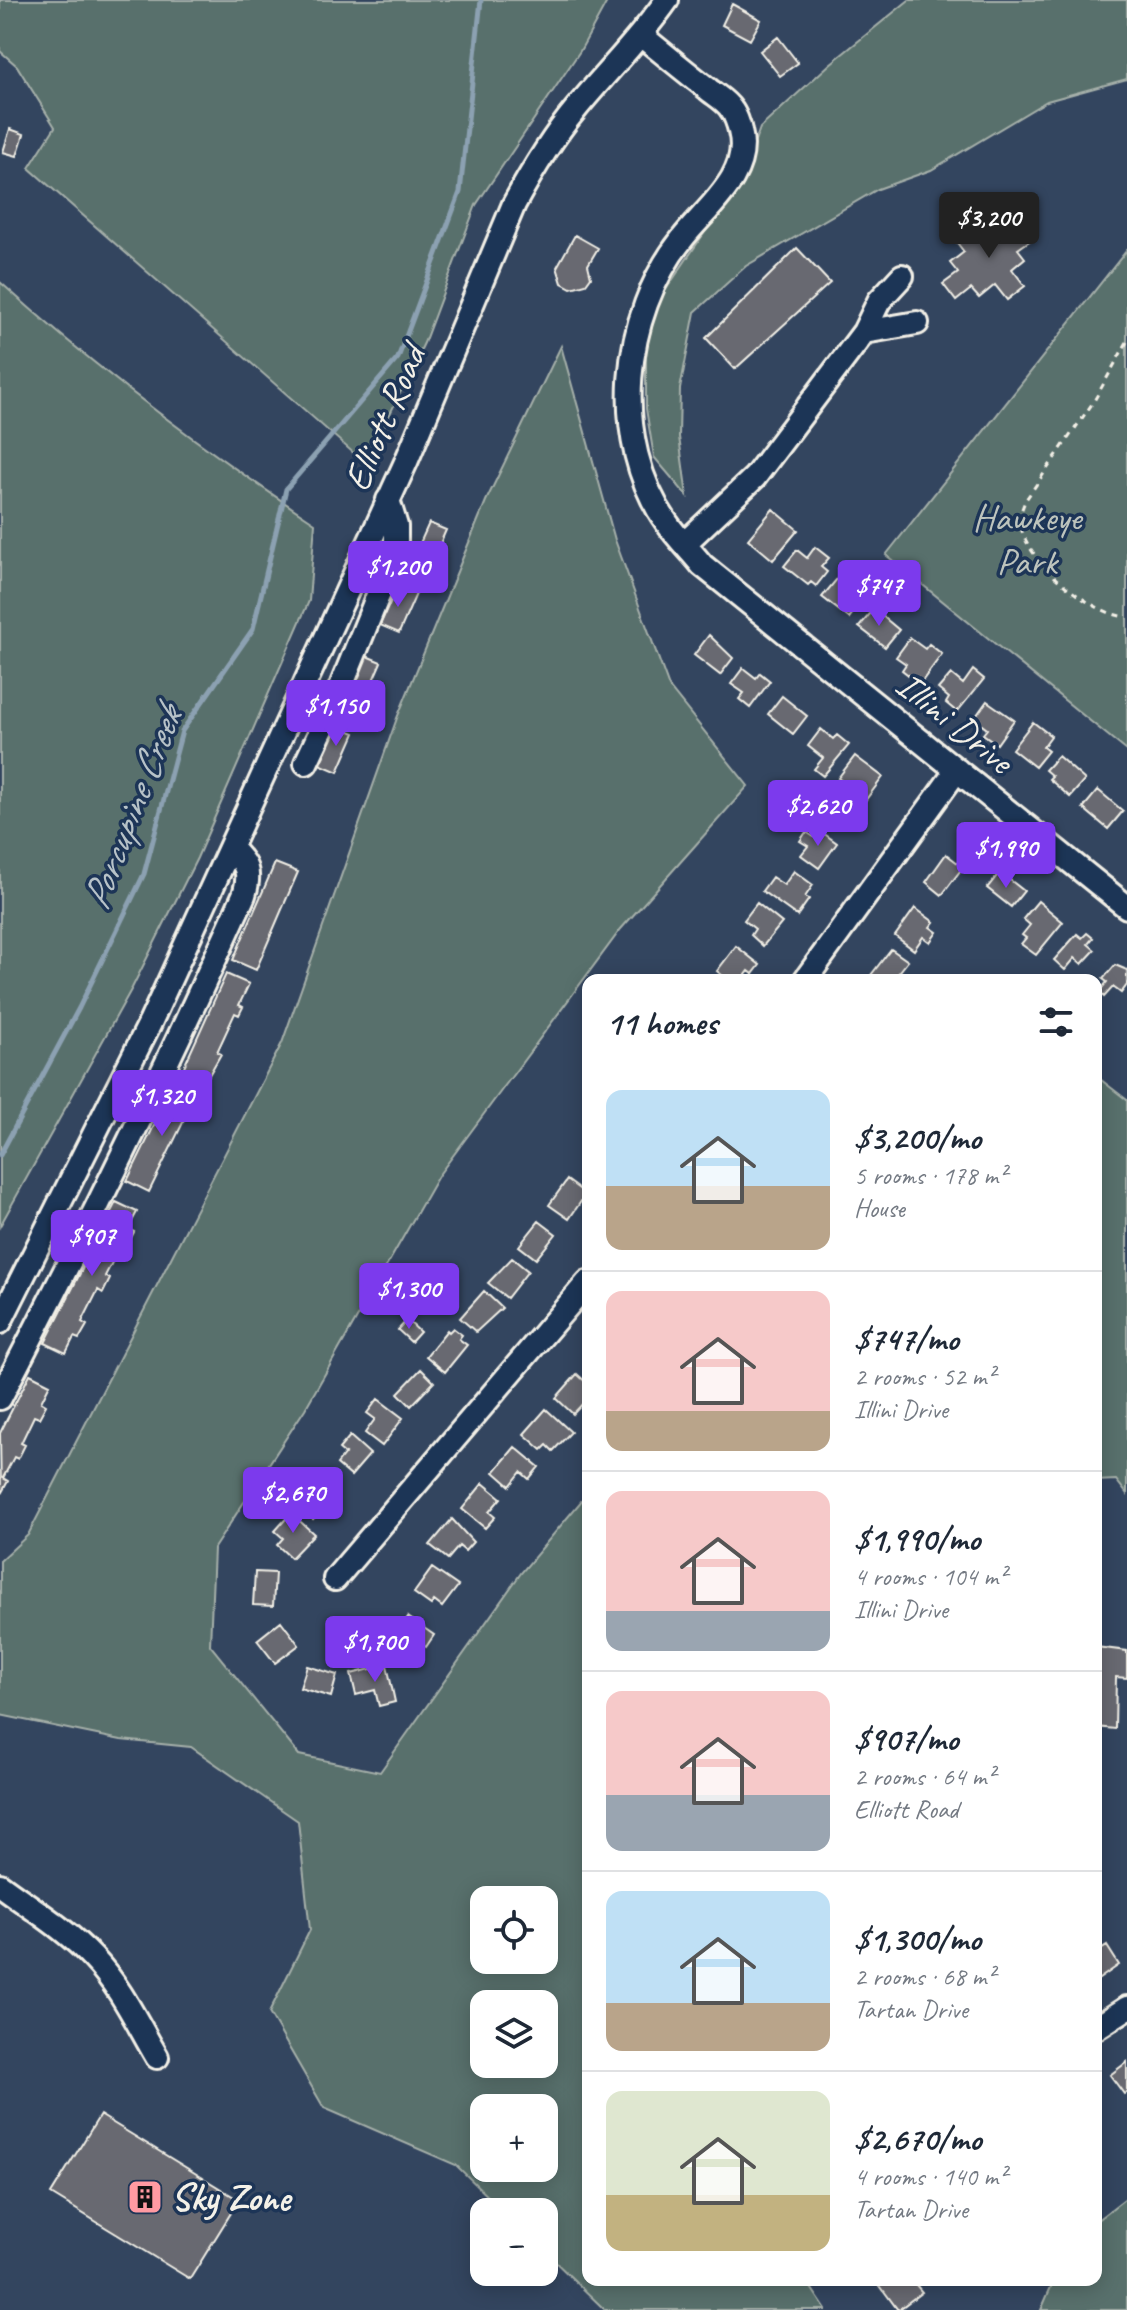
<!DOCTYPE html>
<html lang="en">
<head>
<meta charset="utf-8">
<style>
	body { margin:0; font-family:Caveat,sans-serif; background:#f2f2f3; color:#1f2937; height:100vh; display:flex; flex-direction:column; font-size:30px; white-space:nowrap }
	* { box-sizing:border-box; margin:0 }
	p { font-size:26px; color:#747a83 }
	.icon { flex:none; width:44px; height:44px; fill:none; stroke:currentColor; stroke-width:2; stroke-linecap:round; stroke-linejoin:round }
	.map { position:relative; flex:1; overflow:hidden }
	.side { position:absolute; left:582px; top:974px; width:520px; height:1312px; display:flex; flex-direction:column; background:#fff; border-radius:16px; box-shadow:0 4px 20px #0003 }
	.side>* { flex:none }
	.fabs { position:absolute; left:470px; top:1886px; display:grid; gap:16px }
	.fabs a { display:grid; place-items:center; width:88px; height:88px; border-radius:16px; background:#fff; box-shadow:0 4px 20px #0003; font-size:40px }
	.price { position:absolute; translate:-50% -68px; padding:0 18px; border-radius:8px; background:#7c3aed; color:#fff; font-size:26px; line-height:52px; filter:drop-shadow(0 2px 4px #0008) }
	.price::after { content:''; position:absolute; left:50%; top:48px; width:24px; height:18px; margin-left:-12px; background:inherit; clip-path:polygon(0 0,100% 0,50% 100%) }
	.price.current { background:#222; color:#fff }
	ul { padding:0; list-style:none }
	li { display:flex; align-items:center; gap:24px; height:200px; padding:0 24px }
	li+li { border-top:2px solid #e0e1e3 }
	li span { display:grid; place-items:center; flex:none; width:224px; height:160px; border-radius:16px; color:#555 }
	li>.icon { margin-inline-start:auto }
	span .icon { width:96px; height:96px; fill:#fffc; stroke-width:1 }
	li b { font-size:34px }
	h2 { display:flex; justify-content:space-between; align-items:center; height:96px; padding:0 24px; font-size:34px }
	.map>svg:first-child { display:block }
	.green { fill:#59706c; stroke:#a6b0aa; stroke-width:2; fill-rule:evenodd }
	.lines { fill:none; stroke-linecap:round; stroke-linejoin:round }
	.stream { stroke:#8ca1b2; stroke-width:5 }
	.building { fill:#676971; stroke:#f4f1e8; stroke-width:2 }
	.minor-casing { stroke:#f4f1e8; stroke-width:28 }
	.path { stroke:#f4f1e8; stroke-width:3; stroke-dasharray:6 6; stroke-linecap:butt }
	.minor { stroke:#1d3557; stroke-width:22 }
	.labels { text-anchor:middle; stroke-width:7; stroke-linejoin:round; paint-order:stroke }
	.street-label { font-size:38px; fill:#f4f1e8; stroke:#1d3557 }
	.park-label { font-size:38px; fill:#bec4bd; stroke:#1d3557 }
	.poi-label { font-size:38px; font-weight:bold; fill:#f4f1e8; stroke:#1d3557; text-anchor:start }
	.water-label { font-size:40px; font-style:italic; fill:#b7c2c8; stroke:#1d3557 }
</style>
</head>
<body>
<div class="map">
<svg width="1127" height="2310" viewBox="0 0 1127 2310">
	<rect width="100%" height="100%" fill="#33455f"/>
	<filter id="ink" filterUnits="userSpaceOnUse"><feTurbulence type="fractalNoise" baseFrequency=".0125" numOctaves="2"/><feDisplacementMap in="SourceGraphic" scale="16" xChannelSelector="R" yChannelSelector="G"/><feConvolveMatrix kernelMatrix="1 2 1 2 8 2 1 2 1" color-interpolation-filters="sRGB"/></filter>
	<g filter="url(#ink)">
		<!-- green -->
		<path class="green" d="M0,0h608l-28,51 -104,154 -52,138 -58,121 -337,-296 26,-41 -38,-61 -17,-15z
			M909,0h218v79l-80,22 -116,69 -53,19 -132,77 -51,46 -15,77 -1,48 8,59 -33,-39 -8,-48v-60l13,-49 83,-123 18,-49 70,-64z
			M1127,250v501l-241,-196z
			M0,282c101,91 201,166 315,241l-6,78 -112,257 -65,130 -132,238z
			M561,346l54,194 54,147 79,99 -127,143 -183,247 -133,233 -91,139 -4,97 89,110 81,17 141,-199 67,-80v787h218l20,30h-221l-61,-59v-39h-40l-48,-47 -132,-57 -55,-95 41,-83 -12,-109 -107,-74 -70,-7 -121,-25v-154l28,-26 254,-492 115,-325 89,-217zM544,1900v60h-60v-60zM484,2004h60v60h-60zM544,2108v60h-60v-60z
			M1096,1076l31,24v394l-11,-14 -20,1z
			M1127,2197v113h-86l13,-30h42v-59z"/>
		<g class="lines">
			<!-- stream -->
			<path class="stream" d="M0,1155l79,-147 65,-134 38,-143 71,-102 33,-140 112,-131 62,-166 21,-192"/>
		</g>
		<!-- building -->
		<path class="building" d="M732,4l29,16 -11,20 -28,-15z
			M778,37l20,26 -18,13 -20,-25z
			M10,129l14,5 -7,22 -14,-4z
			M1020,217l15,20 -17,12 7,9 -13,11 13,17 -18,14 -12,-15 -16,13 -8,-9 -15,12 -13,-17 15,-11 -8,-10 14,-11 -12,-16 19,-15 10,14 16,-12 6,7z
			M575,235l23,13 -10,17 3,12 -5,7 -15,4 -9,-5 -5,-16z
			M797,248l33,35 -95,86 -29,-31z
			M773,509l25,21 -25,30 -25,-21z
			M429,523l17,7 -17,39 -17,-8z
			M815,547l14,11 -8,9 6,5 -11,14 -5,-4 -3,3 -24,-19 13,-16 10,8z
			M837,579l26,21 -14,18 -27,-21z
			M398,585l18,9 -17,39 -19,-8z
			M874,609l25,21 -14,17 -26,-20z
			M709,635l24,23 -13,17 -26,-20z
			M910,638l15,11 4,-5 13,10 -22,30 -18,-14 4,-6 -10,-7z
			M364,655l17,7 -17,39 -17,-7z
			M743,668l13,10 4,-5 10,8 -20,27 -11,-9 5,-6 -13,-9z
			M973,670l11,9 -27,33 -11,-9 3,-5 -11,-9 13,-15 12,10z
			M782,696l25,20 -14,18 -25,-20z
			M987,701l27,19 -17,24 -14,-10 4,-5 -13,-10z
			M1033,722l18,14 -8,11 5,4 -13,16 -23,-18z
			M333,724l22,9 -17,39 -21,-9z
			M821,729l12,10 4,-4 12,10 -26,31 -9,-7 9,-11 -15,-12z
			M855,756l28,21 -25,33 -12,-10 7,-10 -15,-12z
			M1058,756l27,24 -15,17 -21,-18 3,-3 -7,-6z
			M1098,790l25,21 -15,18 -25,-21z
			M819,830l18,13 -18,25 -18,-13 7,-9 -8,-5 6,-9 8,5z
			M946,854l17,13 -21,28 -16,-13z
			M275,863l23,9 -42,98 -23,-10z
			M794,871l19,14 -8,12 4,2 -12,17 -35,-25 10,-14 12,8z
			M1000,872l24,19 -13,16 -24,-19z
			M1038,901l25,21 -27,33 -15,-11 5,-6 -4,-3 8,-10 -7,-6z
			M757,903l25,20 -19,23 -12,-11 4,-6 -11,-9z
			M915,908l19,14 -4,5 7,5 -7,10 -7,-5 -9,13 -19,-14z
			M1087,933l6,5 -5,6 7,6 -13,14 -7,-6 -10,12 -11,-10 23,-26 5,4z
			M736,946l24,19 -7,9 -4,-3 -7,9h-14l-11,-9z
			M891,949l17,12 -15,19h-16l-6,-5z
			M1115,965l12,5v15l-6,8 -8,-6 -9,10 -5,-5 8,-10 -4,-3z
			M226,974l23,10 -10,21 4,2 -4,8 -4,-2 -18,39 4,2 -16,28 -23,-11z
			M174,1085l22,11 -47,96 -22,-11z
			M567,1180l19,14 -17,25 -20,-14z
			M116,1202l21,10 -9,17 6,3 -7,14 -5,-3 -17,33 5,3 -7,14 -5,-3 -16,32 5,3 -8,14 -5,-2 -8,16 -21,-10z
			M539,1221l17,13 -20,25 -17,-13z
			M512,1258l16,13 -21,27 -19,-15z
			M484,1291l18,17 -26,24 -16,-14z
			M407,1320l13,12 -9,10 -13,-12z
			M453,1328l9,7 -3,4 8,6 -22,27 -19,-16 21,-26 2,2z
			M421,1369l13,13 -23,24 -13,-13z
			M30,1374l20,10 -9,18 5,3 -7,13 -5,-2 -13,27 4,2 -7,14 -4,-2 -11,21 5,3 -7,13 -1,-61z
			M577,1374l11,10v14l-15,16 -17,-16z
			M378,1399l25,19 -21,28 -17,-13 10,-14 -8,-6z
			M546,1409l25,23 -18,19 -6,-6 -5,5 -18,-16z
			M350,1436l20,18 -19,22 -14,-12 8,-10 -6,-5z
			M515,1447l24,20 -10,12 -8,-7 -11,14 -16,-14z
			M318,1479l17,15 -22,25 -17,-15z
			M483,1483l18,15 -12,14 6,5 -10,11 -23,-19z
			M291,1513l23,21 -23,24 -14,-13 6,-7 -8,-7z
			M452,1519l21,23 -8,9 -6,-5 -11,13 -18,-14z
			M432,1568l26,18 -16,21 -8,-6 -3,4 -17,-12z
			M255,1572l20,1 -2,33 -20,-1z
			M408,1617l26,18 -8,12 -7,-4 -8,12 -19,-13z
			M281,1621l18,24 -24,18 -18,-23z
			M1096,1647l31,4v27l-11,-1 -1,52 -19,-2z
			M387,1665l8,37 -16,4 -4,-16 -19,5 -5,-21z
			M307,1666l30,9 -6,22 -31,-9z
			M1107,1946l12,19 -23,16v-28z
			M1127,2062v30l-3,2 -14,-19z
			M100,2115l139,85 -49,79 -139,-85z
			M882,2280h19l2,3 9,-3 10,12 -24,18 -20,-27z"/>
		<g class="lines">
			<defs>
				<path id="minor" d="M642,36c22,18 44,36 66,53 7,6 18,12 23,20 4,5 8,16 9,22 12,44 -34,77 -58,108 -60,75 -73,202 -15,284 10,15 24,28 35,42l425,342
					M864,332l15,-31 23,-25
					M684,544l71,-67 109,-145 53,-9
					M306,763l30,-64 60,-148v-25l-8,-26
					M805,980l152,-210
					M0,1322l150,-299 256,-561 108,-258c18,-33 37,-65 61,-94 31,-38 64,-70 92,-110
					M0,1398c86,-166 168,-333 244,-503 7,-22 3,-32 -14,-47
					M335,1579l253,-297
					M0,1885c31,23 66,44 93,73 27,28 44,65 64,99
					M1096,2028l31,-20"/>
			</defs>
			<!-- minor casing -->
			<use href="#minor" class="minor-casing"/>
			<!-- path -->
			<path class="path" d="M1127,342l-33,59 -69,100c-2,5 -5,13 -5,18 0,39 72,96 107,98"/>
			<!-- minor -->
			<use href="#minor" class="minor"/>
		</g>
	</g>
	<!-- icons -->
	<defs>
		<symbol id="building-square" viewBox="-11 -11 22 22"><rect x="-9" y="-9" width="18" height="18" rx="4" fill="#ff9aa2" stroke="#1d3557"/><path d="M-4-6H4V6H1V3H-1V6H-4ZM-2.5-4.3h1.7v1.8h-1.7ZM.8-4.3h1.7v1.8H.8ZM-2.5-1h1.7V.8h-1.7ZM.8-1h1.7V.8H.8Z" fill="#111"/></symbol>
	</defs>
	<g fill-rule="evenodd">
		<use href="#building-square" x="125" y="2177" width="40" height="40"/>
	</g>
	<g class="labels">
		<!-- street labels -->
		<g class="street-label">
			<text transform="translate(384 418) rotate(-67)" y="13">Elliott Road</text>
			<text transform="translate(955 722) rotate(39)" y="13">Illini Drive</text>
		</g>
		<!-- park labels -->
		<g class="park-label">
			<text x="1027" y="530">Hawkeye<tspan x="1027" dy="44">Park</tspan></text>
		</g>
		<!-- poi labels -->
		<g class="poi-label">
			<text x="171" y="2210">Sky Zone</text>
		</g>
		<!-- water labels -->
		<g class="water-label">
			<text transform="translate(131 808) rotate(-69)" y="14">Porcupine Creek</text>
		</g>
	</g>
</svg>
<div class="fabs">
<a><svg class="icon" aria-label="locate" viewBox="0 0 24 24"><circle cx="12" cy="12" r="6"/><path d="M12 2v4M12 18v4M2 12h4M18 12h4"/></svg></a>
<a><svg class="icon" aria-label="layers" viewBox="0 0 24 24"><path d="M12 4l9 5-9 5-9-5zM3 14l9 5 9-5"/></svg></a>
<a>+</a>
<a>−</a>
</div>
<b class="price current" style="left:989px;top:260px">$3,200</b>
<b class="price" style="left:398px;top:609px">$1,200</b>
<b class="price" style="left:879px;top:628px">$747</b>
<b class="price" style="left:336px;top:748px">$1,150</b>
<b class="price" style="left:818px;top:848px">$2,620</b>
<b class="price" style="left:1006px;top:890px">$1,990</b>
<b class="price" style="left:162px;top:1138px">$1,320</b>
<b class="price" style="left:92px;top:1278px">$907</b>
<b class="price" style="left:409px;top:1331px">$1,300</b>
<b class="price" style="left:293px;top:1535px">$2,670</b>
<b class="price" style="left:375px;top:1684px">$1,700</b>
<section class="side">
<h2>11 homes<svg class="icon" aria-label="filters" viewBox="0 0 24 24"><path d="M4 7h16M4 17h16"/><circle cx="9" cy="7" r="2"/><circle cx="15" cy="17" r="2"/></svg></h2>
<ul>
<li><span style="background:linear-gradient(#bfe0f5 60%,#b9a48a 0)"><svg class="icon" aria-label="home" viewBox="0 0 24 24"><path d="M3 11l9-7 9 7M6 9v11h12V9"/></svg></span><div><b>$3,200/mo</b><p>5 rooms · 178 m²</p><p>House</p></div></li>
<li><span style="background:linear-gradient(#f6c9c9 75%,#b9a48a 0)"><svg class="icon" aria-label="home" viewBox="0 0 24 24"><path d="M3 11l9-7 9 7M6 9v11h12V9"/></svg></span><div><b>$747/mo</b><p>2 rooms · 52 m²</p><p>Illini Drive</p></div></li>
<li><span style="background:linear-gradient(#f6c9c9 75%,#9aa5b1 0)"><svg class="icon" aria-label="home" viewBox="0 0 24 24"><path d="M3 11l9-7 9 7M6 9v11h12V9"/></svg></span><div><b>$1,990/mo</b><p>4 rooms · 104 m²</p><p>Illini Drive</p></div></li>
<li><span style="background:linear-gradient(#f6c9c9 65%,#9aa5b1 0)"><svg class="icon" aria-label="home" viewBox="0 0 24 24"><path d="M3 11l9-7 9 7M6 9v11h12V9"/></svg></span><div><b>$907/mo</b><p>2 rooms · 64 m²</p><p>Elliott Road</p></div></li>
<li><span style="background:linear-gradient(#bfe0f5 70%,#b9a48a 0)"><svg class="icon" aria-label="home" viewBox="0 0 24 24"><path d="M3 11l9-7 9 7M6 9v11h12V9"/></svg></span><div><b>$1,300/mo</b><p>2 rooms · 68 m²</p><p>Tartan Drive</p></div></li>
<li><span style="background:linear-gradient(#dfe7d0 65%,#c2b280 0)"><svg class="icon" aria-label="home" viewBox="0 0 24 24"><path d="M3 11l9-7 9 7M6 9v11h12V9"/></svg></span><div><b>$2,670/mo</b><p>4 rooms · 140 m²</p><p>Tartan Drive</p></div></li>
</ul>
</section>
</div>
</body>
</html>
